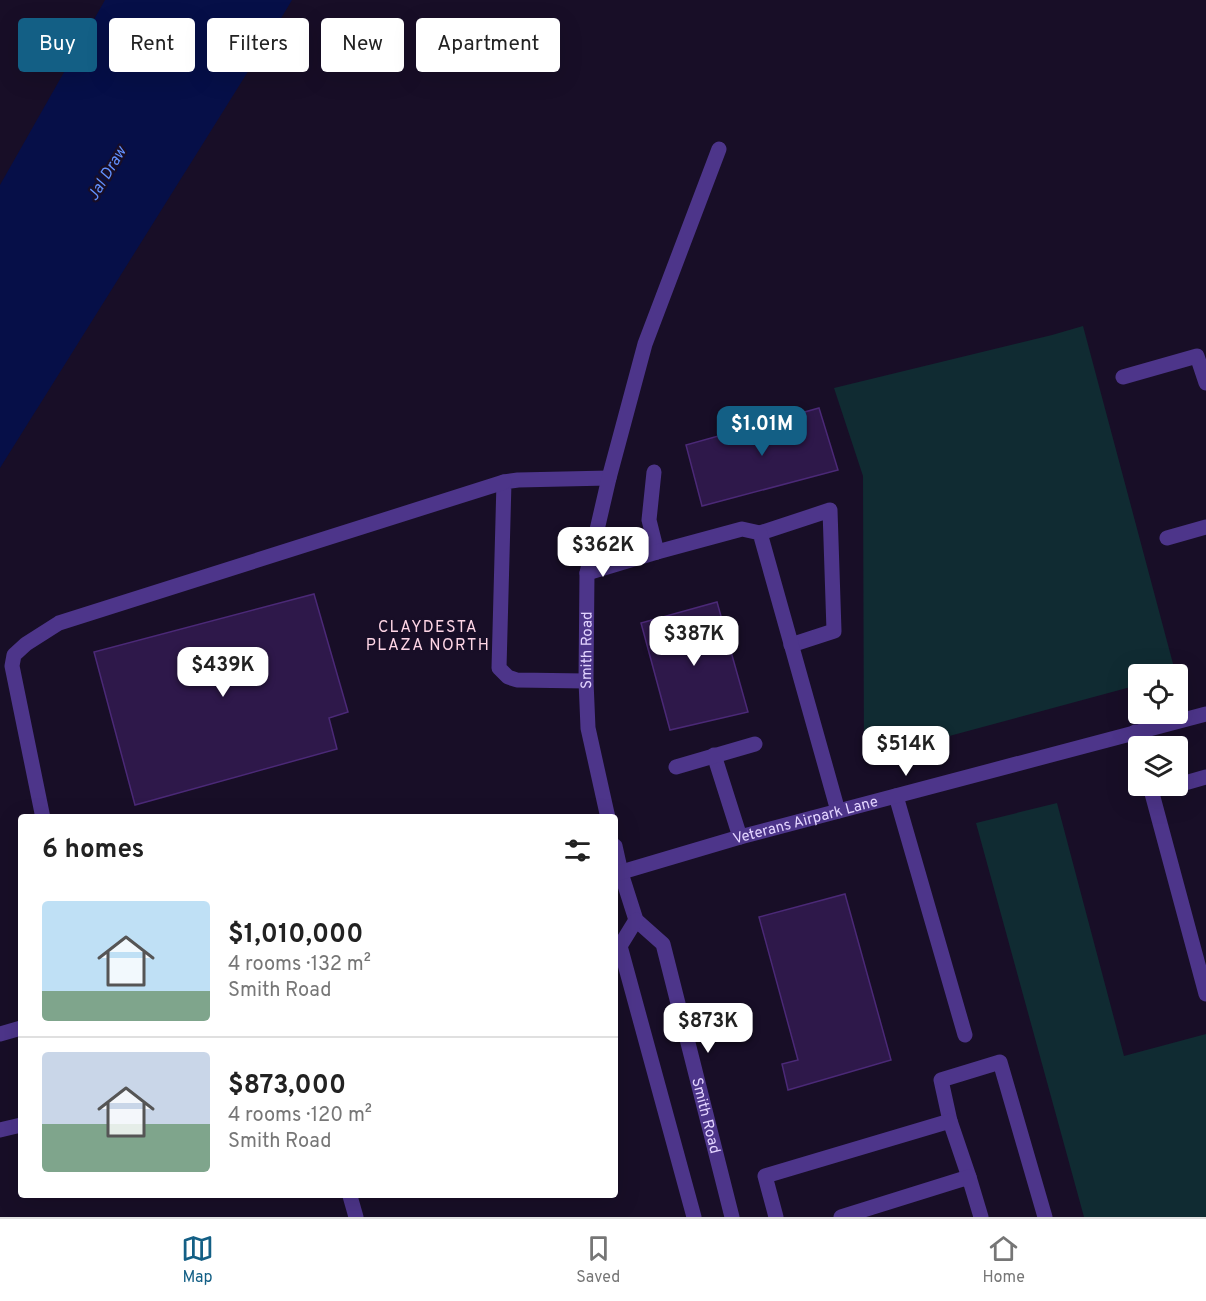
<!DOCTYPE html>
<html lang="en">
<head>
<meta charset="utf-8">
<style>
	body { margin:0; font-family:Overpass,sans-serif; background:#f2f2f2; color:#222; height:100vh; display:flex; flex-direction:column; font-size:22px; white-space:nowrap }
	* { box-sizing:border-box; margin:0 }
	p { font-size:20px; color:#767676 }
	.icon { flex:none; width:33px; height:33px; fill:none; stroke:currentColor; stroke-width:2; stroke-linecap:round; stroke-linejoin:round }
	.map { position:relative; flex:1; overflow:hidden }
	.details { position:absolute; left:18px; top:814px; width:600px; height:384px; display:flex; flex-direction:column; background:#fff; border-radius:6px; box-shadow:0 6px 24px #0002 }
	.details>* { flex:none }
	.top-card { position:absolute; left:18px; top:18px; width:600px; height:54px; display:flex; gap:12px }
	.fabs { position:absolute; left:1128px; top:664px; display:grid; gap:12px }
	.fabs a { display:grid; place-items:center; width:60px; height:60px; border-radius:6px; background:#fff; box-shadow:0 6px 24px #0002; font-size:30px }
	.price { position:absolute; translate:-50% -51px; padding:0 14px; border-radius:12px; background:#fff; color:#222; font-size:20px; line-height:39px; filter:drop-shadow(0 2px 3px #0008) }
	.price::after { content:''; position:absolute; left:50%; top:36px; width:18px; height:14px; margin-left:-9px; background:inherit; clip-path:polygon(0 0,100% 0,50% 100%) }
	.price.active { background:#135f85; color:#fff }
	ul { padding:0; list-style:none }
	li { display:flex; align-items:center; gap:18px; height:150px; padding:0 24px }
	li+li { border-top:2px solid #e0e0e0 }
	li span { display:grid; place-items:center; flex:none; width:168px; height:120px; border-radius:6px; color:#555 }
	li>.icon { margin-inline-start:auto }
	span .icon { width:72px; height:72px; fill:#fffc; stroke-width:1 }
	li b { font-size:26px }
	h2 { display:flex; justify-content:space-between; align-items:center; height:72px; padding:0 24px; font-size:26px }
	.chip { padding:0 21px; border-radius:6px; background:#fff; box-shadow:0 6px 24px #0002; font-size:21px; line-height:54px }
	.chip.active { background:#135f85; color:#fff }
	.dock { display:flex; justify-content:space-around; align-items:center; height:84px; border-top:2px solid #e0e0e0; background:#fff; font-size:16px; color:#767676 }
	.dock a { display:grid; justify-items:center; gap:3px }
	.dock .active { color:#135f85 }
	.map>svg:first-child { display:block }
	.green { fill:#102b32 }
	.water { fill:#060f48 }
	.building { fill:#2e184a; stroke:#4b2977; stroke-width:1.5 }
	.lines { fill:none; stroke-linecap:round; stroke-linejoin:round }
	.minor { stroke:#4d358a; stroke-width:15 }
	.labels { text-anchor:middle; stroke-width:4.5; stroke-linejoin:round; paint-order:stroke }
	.street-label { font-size:15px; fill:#e3d4ff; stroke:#180e27 }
	.water-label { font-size:16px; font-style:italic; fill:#6291ff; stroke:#180e27 }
	.neighbourhood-label { font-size:16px; letter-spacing:1.5px; fill:#ffd6e6; stroke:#180e27 }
</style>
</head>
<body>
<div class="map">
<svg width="1206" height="1217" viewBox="0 0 1206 1217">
	<rect width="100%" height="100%" fill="#180e27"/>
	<!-- green -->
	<path class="green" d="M1083,326l93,349h-38v10l-274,74 -1,-283 -29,-88 218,-53z
		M1057,803l67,253 82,-22v183h-122l-108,-394z"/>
	<!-- water -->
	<path class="water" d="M105,0h187l-18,30 -274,438v-283z"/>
	<!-- building -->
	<path class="building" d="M819,408l19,62 -136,36 -16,-61z
		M314,594l34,118 -19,6 8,31 -202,56 -41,-153z
		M717,602l31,110 -78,18 -29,-107z
		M845,894l46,166 -103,30 -6,-26 16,-4 -39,-143z"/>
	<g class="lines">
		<!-- minor -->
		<g class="minor">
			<path d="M1123,377l74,-21 9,27"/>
			<path d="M654,472l-5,48 8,32"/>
			<path d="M760,533l70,-23 4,121 -43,14"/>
			<path d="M1167,538l39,-11"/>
			<path d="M587,573l70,-21 85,-23 18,4 78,278"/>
			<path d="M586,681l-69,-1 -9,-3 -9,-9 5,-186 14,-2 91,-2"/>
			<path d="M1135,732l4,15"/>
			<path d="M714,755l26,82"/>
			<path d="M676,767l79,-23"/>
			<path d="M1178,785l28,-8"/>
			<path d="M1150,786l56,208"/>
			<path d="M896,796l69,239"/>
			<path d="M43,818l-31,-152 2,-11 12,-11 33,-21 445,-141"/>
			<path id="s1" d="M608,818l-20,-90 -2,-47 1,-108 22,-95 36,-134 74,-195"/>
			<path id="s2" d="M615,846l6,27 15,47 27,24 69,273"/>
			<path id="s3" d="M615,874l125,-37 466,-123"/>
			<path d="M636,920l-16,26 74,271"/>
			<path d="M0,1034l21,-6"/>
			<path d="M950,1121l-9,-41 59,-18 45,155"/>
			<path d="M0,1130l21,-5"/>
			<path d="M350,1196l6,21"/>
			<path d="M776,1217l-11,-41 185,-55 19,56"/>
			<path d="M841,1217l128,-40 12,40"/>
		</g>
	</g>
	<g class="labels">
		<!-- street labels -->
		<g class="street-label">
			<text dy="5" stroke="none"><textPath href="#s1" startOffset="170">Smith Road</textPath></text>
			<text dy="5" stroke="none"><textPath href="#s3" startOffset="198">Veterans Airpark Lane</textPath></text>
			<text dy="5" stroke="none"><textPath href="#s2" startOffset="290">Smith Road</textPath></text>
		</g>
		<!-- water labels -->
		<g class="water-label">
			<text transform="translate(106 173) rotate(-59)" y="6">Jal Draw</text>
		</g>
		<!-- neighbourhood labels -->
		<g class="neighbourhood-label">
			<text x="428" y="632">CLAYDESTA<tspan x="428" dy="18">PLAZA NORTH</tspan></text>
		</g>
	</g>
</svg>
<div class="fabs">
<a><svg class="icon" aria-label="locate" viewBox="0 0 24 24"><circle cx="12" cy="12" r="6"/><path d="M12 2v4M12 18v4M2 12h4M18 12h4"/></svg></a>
<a><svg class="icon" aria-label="layers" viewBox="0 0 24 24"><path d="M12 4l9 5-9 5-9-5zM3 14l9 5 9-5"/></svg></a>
</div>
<b class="price active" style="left:762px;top:457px">$1.01M</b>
<b class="price" style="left:603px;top:578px">$362K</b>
<b class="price" style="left:694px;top:667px">$387K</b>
<b class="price" style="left:223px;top:698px">$439K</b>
<b class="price" style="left:906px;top:777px">$514K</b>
<b class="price" style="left:708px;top:1054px">$873K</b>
<div class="top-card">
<a class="chip active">Buy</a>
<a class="chip">Rent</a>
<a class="chip">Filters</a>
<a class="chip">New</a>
<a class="chip">Apartment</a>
</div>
<section class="details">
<h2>6 homes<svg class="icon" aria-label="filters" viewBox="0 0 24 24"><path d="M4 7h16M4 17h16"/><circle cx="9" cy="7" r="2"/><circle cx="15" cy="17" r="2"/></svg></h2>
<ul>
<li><span style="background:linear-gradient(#bfe0f5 75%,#7fa58c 0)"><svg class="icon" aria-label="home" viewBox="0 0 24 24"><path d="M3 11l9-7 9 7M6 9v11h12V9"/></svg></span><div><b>$1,010,000</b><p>4 rooms · 132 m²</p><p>Smith Road</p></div></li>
<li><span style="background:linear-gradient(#c9d6e8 60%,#7fa58c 0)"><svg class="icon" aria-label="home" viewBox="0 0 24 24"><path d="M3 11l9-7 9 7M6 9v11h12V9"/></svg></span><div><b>$873,000</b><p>4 rooms · 120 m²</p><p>Smith Road</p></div></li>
</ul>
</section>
</div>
<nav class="dock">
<a class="active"><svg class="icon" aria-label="map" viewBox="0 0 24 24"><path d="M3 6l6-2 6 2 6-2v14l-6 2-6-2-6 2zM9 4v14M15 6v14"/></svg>Map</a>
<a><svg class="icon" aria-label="saved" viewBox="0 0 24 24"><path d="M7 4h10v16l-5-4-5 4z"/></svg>Saved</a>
<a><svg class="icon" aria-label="home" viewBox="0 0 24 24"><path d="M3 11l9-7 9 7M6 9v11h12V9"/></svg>Home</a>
</nav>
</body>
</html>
